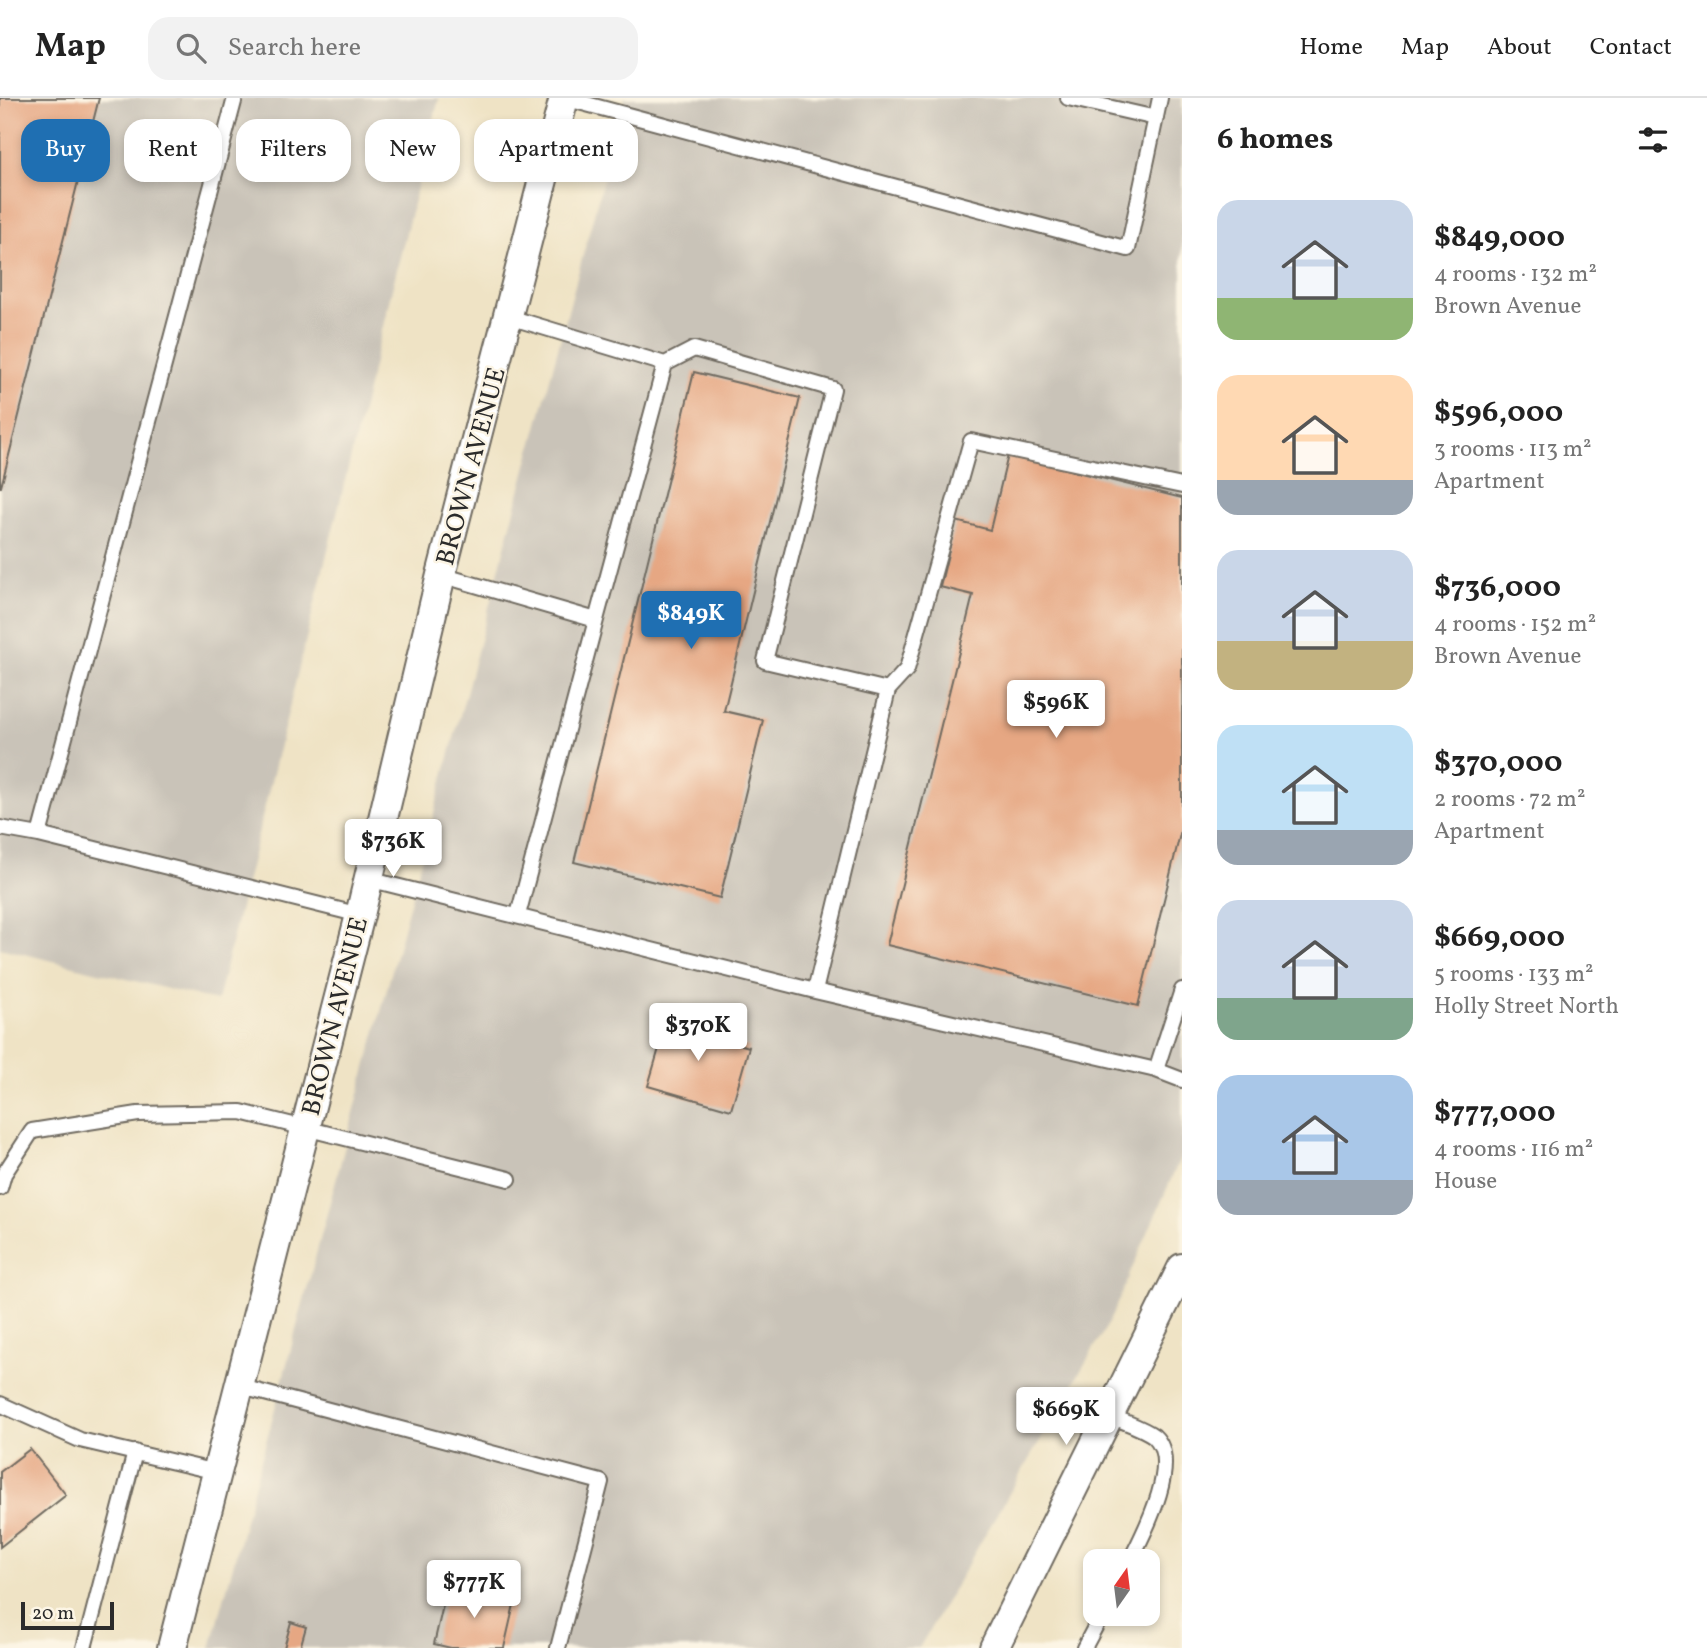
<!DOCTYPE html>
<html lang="en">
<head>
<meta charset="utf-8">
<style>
	body { margin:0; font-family:Vollkorn,serif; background:#f2f2f2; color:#222; height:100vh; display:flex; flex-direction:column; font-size:26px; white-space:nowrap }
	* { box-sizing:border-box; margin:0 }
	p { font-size:23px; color:#767676 }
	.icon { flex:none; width:38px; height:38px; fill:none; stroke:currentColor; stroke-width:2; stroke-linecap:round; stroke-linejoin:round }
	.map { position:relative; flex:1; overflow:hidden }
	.details { display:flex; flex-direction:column; background:#fff; width:525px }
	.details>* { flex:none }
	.banner { position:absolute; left:21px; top:21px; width:665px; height:63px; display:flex; gap:14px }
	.needle { width:46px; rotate:14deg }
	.tools { position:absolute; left:1083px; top:1451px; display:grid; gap:14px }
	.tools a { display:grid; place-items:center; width:77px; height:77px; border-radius:14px; background:#fff; box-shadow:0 4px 10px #0003; font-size:35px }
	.scale { position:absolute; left:21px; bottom:18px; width:93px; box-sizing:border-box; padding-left:7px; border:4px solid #2b2b2b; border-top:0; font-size:19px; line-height:24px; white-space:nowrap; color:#2b2b2b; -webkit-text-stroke:5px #fcf5e5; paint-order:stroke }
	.price { position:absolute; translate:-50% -60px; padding:0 16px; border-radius:7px; background:#fff; color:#222; font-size:23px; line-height:46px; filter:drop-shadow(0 2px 4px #0008) }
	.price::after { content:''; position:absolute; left:50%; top:42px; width:21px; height:16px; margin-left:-10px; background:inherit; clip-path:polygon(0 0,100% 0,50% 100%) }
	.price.current { background:#1f6fb2; color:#fff }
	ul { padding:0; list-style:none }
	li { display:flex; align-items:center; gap:21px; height:175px; padding:0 35px }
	li span { display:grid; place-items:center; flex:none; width:196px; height:140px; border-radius:21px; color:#555 }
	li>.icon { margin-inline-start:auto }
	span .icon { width:84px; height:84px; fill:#fffc; stroke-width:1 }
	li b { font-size:30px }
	h2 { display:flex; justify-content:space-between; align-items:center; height:84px; padding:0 35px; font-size:30px }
	.tag { padding:0 24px; border-radius:21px; background:#fff; box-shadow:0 4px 10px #0003; font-size:24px; line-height:63px }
	.tag.current { background:#1f6fb2; color:#fff }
	header { display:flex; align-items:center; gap:42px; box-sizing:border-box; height:98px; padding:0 35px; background:#fff; border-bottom:2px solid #e0e0e0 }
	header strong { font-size:33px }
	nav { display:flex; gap:38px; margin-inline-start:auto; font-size:24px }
	.search { width:490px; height:63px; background:#f2f2f2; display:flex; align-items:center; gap:18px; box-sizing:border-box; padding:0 24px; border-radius:21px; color:#767676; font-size:26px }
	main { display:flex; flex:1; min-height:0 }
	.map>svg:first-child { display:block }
	.industrial { fill:#c9c3b8 }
	.building { fill:#e6a783 }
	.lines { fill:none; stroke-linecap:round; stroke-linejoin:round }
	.service-casing { stroke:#706b61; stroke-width:18 }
	.minor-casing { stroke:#706b61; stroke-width:32 }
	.service { stroke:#fff; stroke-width:14 }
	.minor { stroke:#fff; stroke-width:28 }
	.labels { text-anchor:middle; stroke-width:5; stroke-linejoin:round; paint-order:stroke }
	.street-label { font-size:26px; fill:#2b2b2b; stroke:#fcf5e5 }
</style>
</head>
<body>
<header>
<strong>Map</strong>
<div class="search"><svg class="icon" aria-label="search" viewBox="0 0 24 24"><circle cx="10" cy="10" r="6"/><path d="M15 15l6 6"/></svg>Search here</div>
<nav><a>Home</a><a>Map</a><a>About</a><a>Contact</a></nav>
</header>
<main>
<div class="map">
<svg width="1182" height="1550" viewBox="0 0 1182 1550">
	<rect width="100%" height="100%" fill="#fcf5e5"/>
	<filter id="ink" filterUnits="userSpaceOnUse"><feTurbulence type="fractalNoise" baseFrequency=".0143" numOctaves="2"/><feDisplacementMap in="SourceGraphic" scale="14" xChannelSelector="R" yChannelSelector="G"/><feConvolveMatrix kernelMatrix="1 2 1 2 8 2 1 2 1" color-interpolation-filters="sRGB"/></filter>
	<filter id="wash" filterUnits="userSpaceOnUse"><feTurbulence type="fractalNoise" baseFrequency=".00686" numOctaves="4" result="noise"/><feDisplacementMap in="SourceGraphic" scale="28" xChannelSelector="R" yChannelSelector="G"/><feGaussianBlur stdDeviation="1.57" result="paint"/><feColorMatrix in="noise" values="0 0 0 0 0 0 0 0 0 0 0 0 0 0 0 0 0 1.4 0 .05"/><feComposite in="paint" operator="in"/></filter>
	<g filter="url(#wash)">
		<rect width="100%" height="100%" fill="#efe3c5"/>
		<!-- industrial -->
		<path class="industrial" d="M0,0h439l-222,903 -217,-53z
			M625,0h557v1056l-74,170 -189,324h-708z"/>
		<g id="blocks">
			<!-- building -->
			<path class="building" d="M0,0h99l-98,389h-1z
				M694,274l106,26 -76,313 39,9 -43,178 -146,-36z
				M1008,357l174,43v328l-44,180 -251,-61 86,-350 -33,-8 16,-66 34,9z
				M669,916l55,16 -3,9 28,8 -18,63 -83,-24z
				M30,1351l36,46 -66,52v-75z
				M448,1486l67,16 -11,48h-53l-17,-4z
				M291,1524l15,5 -6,21h-16z"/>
		</g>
	</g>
	<g filter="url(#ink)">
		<use href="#blocks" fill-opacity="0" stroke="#706b61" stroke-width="2"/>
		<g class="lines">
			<defs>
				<path id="service" d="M235,0l-196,737 321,80
					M564,0l564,151 32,-151
					M1068,0l88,20
					M509,219l156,47
					M441,477l155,45 69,-256 29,-15 139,40 -68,272 123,29 19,-21 64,-228 211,45
					M0,730l39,7
					M368,781l447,112 341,79 26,-80
					M518,817l78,-295
					M815,893l73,-301
					M1156,972l26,10
					M0,1090l4,-14 28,-43 106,-17 103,-2 268,67
					M238,1288l363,96 -43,166
					M0,1306l80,36 137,32
					M1109,1317c14,7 33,12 45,21 28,26 -10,97 -24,125
					M84,1550l51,-196
					M1084,1550l18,-34"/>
				<path id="minor" d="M172,1550l188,-733 81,-340 123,-477
					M994,1550l188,-380"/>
			</defs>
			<!-- service casing -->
			<use href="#service" class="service-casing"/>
			<!-- minor casing -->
			<use href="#minor" class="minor-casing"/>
			<!-- service -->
			<use href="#service" class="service"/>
			<!-- minor -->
			<use href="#minor" class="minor"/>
		</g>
	</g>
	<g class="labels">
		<!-- street labels -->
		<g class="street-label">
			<text transform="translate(470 368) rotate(-75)" y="9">BROWN AVENUE</text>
			<text transform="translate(334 918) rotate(-76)" y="9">BROWN AVENUE</text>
		</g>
	</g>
</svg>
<div class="tools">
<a><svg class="needle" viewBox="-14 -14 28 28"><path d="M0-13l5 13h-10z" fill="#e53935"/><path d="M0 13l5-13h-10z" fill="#767676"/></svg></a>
</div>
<div class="scale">20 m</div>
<b class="price current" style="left:691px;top:553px">$849K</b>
<b class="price" style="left:1056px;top:642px">$596K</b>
<b class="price" style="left:393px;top:781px">$736K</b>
<b class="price" style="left:698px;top:965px">$370K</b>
<b class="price" style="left:1066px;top:1349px">$669K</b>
<b class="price" style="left:474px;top:1522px">$777K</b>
<div class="banner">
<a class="tag current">Buy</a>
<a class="tag">Rent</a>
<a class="tag">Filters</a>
<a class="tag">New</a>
<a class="tag">Apartment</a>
</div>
</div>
<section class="details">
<h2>6 homes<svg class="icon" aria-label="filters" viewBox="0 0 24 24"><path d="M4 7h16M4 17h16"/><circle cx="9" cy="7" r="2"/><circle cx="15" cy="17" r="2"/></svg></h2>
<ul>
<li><span style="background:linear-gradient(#c9d6e8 70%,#8fb573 0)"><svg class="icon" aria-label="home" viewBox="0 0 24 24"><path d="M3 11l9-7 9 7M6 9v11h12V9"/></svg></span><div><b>$849,000</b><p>4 rooms · 132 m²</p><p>Brown Avenue</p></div></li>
<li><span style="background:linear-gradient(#ffd9b3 75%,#9aa5b1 0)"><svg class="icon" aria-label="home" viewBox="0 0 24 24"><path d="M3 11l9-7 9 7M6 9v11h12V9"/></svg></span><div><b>$596,000</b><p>3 rooms · 113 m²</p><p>Apartment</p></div></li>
<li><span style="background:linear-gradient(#c9d6e8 65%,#c2b280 0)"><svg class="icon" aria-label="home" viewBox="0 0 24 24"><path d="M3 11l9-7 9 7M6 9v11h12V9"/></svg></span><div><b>$736,000</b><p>4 rooms · 152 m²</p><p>Brown Avenue</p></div></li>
<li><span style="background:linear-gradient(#bfe0f5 75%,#9aa5b1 0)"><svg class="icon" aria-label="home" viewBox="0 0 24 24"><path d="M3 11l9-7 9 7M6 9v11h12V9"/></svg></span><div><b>$370,000</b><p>2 rooms · 72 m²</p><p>Apartment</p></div></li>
<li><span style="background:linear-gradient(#c9d6e8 70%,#7fa58c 0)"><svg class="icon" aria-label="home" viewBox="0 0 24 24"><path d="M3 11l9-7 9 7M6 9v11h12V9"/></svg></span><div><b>$669,000</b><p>5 rooms · 133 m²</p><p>Holly Street North</p></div></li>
<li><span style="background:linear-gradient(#a9c7e8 75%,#9aa5b1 0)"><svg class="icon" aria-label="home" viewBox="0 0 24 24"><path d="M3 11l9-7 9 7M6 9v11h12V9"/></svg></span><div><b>$777,000</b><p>4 rooms · 116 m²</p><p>House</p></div></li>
</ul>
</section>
</main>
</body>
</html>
